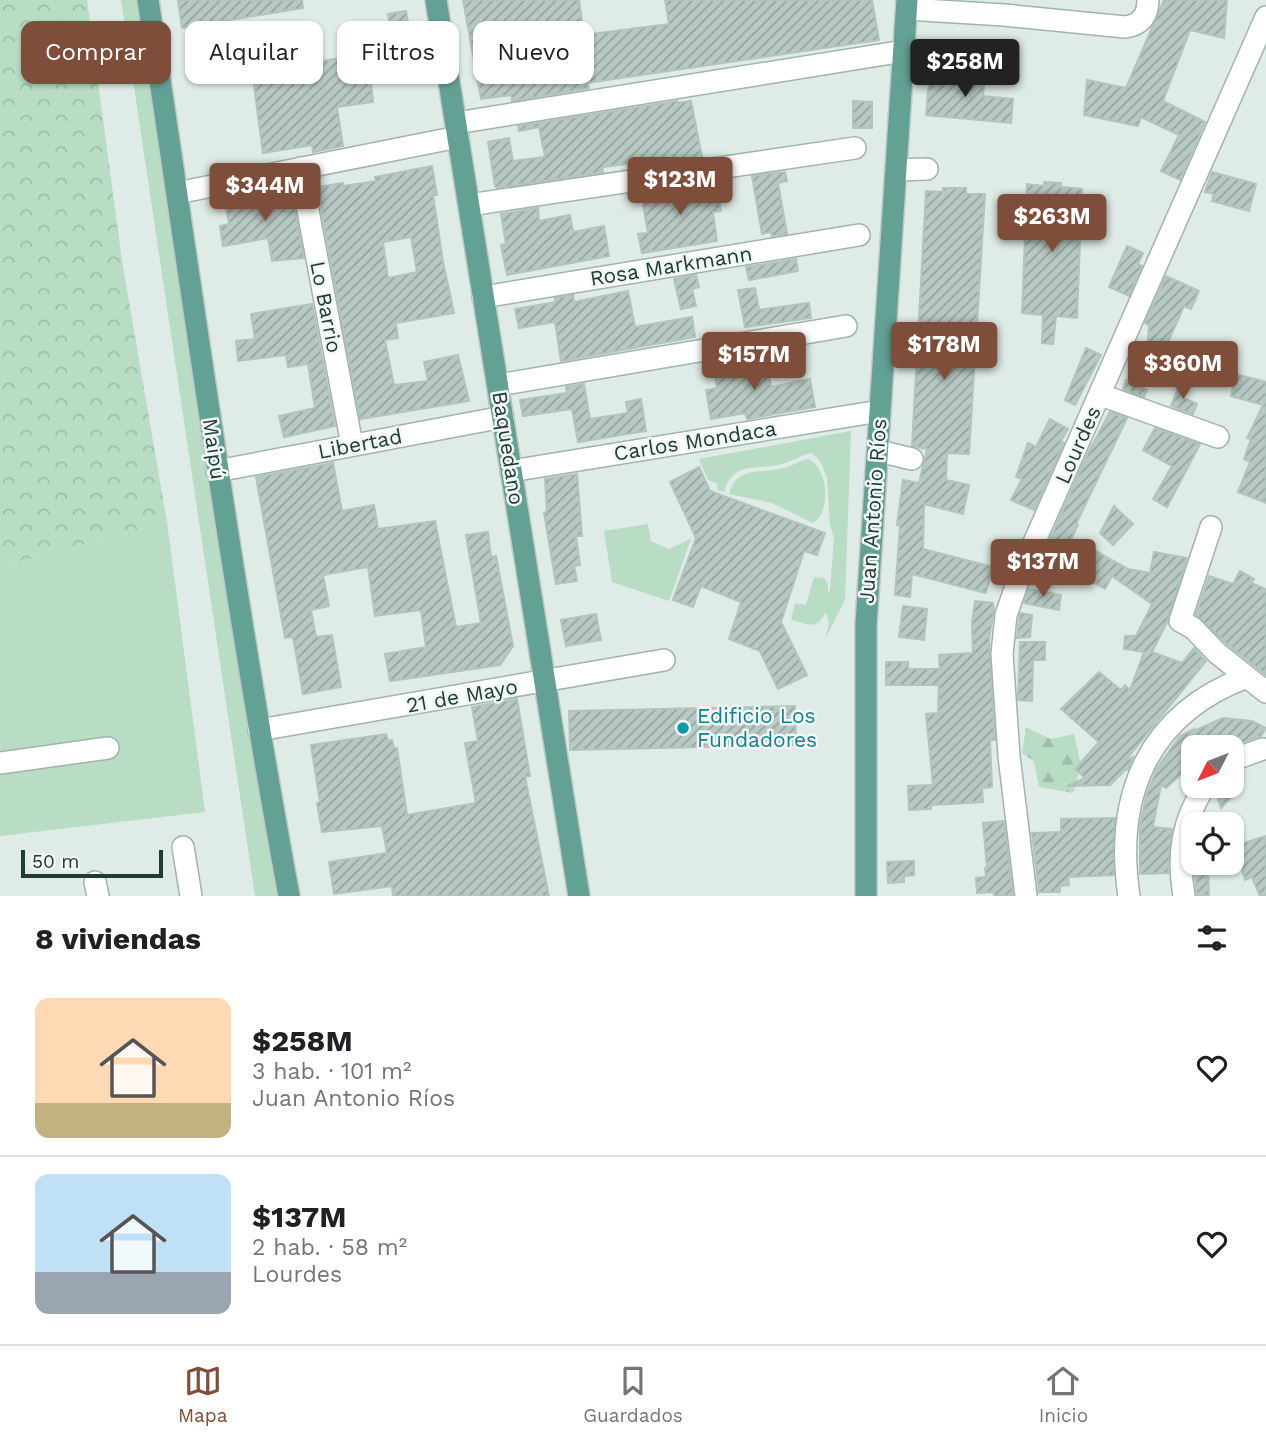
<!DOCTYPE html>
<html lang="es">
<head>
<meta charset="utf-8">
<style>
	body { margin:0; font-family:"Work Sans",sans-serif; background:#f6f6f6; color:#202124; height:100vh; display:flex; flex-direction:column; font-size:26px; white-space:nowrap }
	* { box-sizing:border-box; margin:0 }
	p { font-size:23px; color:#757577 }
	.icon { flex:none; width:38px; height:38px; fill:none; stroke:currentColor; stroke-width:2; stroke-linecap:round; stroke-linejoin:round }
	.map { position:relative; height:896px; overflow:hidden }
	.panel { display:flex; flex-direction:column; background:#fff; flex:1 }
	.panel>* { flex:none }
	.hud { position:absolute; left:21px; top:21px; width:700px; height:63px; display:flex; gap:14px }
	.needle { width:46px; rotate:228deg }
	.fabs { position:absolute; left:1181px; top:735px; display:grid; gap:14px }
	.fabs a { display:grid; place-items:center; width:63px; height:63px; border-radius:14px; background:#fff; box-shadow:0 2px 5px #0004; font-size:35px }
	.scale { position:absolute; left:21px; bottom:18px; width:142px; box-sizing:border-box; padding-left:7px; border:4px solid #203b35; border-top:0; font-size:19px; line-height:24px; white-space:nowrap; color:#203b35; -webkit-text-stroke:5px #f0f7f4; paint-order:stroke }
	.price { position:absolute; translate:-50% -60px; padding:0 16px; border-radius:7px; background:#7f4e3a; color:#fff; font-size:23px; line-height:46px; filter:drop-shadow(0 2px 4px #0008) }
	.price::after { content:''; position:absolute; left:50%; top:42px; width:21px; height:16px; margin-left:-10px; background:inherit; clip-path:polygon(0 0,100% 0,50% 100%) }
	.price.on { background:#222; color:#fff }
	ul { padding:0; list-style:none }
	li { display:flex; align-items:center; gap:21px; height:175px; padding:0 35px }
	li+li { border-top:2px solid #e0e0e0 }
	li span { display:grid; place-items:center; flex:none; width:196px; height:140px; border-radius:14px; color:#555 }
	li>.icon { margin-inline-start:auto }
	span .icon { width:84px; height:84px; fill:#fffc; stroke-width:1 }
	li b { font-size:30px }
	h2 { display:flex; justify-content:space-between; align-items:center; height:84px; padding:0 35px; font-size:30px }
	.chip { padding:0 24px; border-radius:14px; background:#fff; box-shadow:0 2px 5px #0004; font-size:24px; line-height:63px }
	.chip.on { background:#7f4e3a; color:#fff }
	.tabs { display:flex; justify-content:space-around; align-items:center; height:98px; border-top:2px solid #e0e0e0; background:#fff; font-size:19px; color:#757577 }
	.tabs a { display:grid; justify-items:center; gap:4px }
	.tabs .on { color:#7f4e3a }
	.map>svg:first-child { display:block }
	.grass { fill:#b8dcc4 }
	.forest { fill:url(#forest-firs) }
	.park { fill:url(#park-crowns) }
	.building { fill:url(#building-hatch); stroke:#b2c4be; stroke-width:2; fill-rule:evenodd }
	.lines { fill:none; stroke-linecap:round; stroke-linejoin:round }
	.minor-casing { stroke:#a2b3ad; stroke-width:24 }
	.major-casing { stroke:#c1c8c6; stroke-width:24 }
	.minor { stroke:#fff; stroke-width:21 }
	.major { stroke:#63a195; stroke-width:21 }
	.culture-dot { fill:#0f9aa8; stroke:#f0f7f4; stroke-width:2.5 }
	.labels { text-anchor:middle; stroke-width:5; stroke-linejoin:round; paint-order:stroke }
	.street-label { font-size:21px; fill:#203b35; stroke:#f0f7f4 }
	.culture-label { font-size:21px; fill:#0d838f; stroke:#f0f7f4; text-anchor:start }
</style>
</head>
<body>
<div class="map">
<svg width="1266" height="896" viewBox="0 0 1266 896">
	<defs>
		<pattern id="forest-firs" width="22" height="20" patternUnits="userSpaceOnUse" patternTransform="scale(1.75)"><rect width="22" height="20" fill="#b8dcc4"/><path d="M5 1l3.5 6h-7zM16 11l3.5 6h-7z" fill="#9ebea9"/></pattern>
		<pattern id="park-crowns" width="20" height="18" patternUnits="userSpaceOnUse" patternTransform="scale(1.75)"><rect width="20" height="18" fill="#b8dcc4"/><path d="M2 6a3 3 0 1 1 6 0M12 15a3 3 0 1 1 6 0" fill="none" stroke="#9ebea9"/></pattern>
		<pattern id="building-hatch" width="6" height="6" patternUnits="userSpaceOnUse" patternTransform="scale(1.75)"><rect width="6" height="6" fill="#b8c8c3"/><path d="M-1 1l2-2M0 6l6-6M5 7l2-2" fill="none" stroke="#95a49f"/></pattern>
	</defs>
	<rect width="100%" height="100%" fill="#dfebe6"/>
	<!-- grass -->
	<path class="grass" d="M121,0h17l139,896h-22z
		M851,431l-6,169 -20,39 4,-15 -3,-12c-10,19 -17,12 -35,8l4,-17 11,2 8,-28 10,1 4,6v11l2,-6 4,-51 -4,-13 -3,-48 -8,-18 -8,-6c-10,2 -16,7 -26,10 -26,9 -51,-5 -61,29l-7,-2 1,-6 -10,-4 -9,-21z
		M808,459c20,8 24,53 5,64l-41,-20 -43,-9c8,-30 35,-19 58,-27 8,-2 13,-7 21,-8z
		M167,522l38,290 -205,24v-269z
		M648,524l3,17 18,8 22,-10 -22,62 -57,-19 -8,-51z"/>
	<!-- forest -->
	<path class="forest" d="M1026,728l25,11 23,-5 7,31 -8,28 -34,-6 -5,-26 -12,-8z"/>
	<!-- park -->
	<path class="park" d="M0,0h87l35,261 45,261 -167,45z"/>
	<!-- building -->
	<path class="building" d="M178,0h124l1,8 -121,20z
		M463,0h116l5,35 85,-11 -4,-24h207l7,40 -292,43 2,5 -77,13 -1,-6 -30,4z
		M1164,0h63l-3,38 -34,-8 -27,71 42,21 -25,58 -19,-9 18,-36 -38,-18 -3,9 -54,-11 3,-35 39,8z
		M406,11l10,56 -42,6 2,9 -5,1 2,19 -36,5 6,39 -30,6 -1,-7 -49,8 -11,-82 -59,8 -3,-23 30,-5 40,-5v5l37,-6 4,20 77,-14 -3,-22 15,-1 -2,-14z
		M930,71l55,6 -2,19 30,3 -2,24 -85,-8z
		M677,101l1,2 13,-2 11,56 -66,10 -1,-4 -33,4 1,5 -106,16 -2,-2 -7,-44 21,-4 4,23 32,-4 -6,-30 -20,4 -1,-5z
		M853,101l19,1v26h-19z
		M432,166l5,29h-4l10,67 11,51 -58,10 2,15 -13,2 9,45 34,-4 -4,-19 34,-7 11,46 -109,18 -43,-232 26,-4v3l33,-5 -1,-4zM411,237l6,35 -29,6 -5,-36z
		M785,172l2,9 -9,2 9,51 -15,2 -1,-4 -9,2 -10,-58z
		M1212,172l44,12 -7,27 -37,-10 2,-7 -9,-2z
		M716,182l5,29 -8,1 4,29 -75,12 -4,-19 10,-1 -7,-40z
		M1044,182l17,1v4l21,2 -5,129 -21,-2 -3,28 -11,-1 1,-28 -21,-2 5,-129 17,2z
		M943,188h23v6h19l-16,260 -22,-1 -1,27 23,5 -6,29 -39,-10 -1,45 70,18 -7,26 -74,-19 -2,23 -15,-2 5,-69 -3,-1 6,-45 16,3 8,-34 -15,-3 14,-255 17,1z
		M291,189l13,69 -32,3 -4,-23 -45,8 -3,-20 9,-2 -4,-24z
		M538,208l1,13 31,-6 3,17 31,-6 5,30 -102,19 -6,-30 5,-1 -5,-30z
		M1127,246l16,7 -5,11 4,2 -13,30 -20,-9z
		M796,259l2,12 -49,9 -3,-13z
		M696,275l3,12 -7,2 4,17 -15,3 -7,-30z
		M1166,276l33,15 -8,18 -7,-3 -22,50 -15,-2 2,-29 -4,-2z
		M755,288l4,22 50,-7 2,15 -66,9 -7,-37z
		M628,291l7,36 57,-10 3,20 -134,24 -6,-39 -36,6 -4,-19 41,-7 -1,-4 18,-3 1,7z
		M312,304l23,122 -51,11 -5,-21 36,-8 -7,-44 -20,3 -2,-12 -48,6 -2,-20 19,-2 -4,-25z
		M1086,348l15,7 -26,50 -10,-5z
		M732,359l1,6 33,-6 5,28 39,-8 5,28 -68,12 -2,-6 -34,6 -5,-29 11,-2 -4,-26z
		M1236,374l30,8v121l-28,-11 12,-30 -6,-3 7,-20 -4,-1 16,-33 -32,-9z
		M1183,376l1,22 13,6 -4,10 -22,-8z
		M1126,380l21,10 -3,7 -21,-8z
		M584,384l6,35 38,-6 -2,-11 15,-3 5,32 -68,11 -6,-33 -49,7 -3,-16 47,-7 -1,-6z
		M1110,412l17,6 -51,106 2,1 -9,19 -8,-4 -4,8 -9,-4 39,-89z
		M1050,419l18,10 -7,12 3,2 -30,67 -23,-10 11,-21 -6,-2 12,-34 8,4z
		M1155,428l45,16 -33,63 -14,-8 19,-33 -29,-16z
		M333,463l9,48 32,-6 4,24 57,-8 21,106 25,-4 -15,-88 22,-3 3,25 5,-1 17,90 -13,19 -110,16 -5,-27 41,-7 -5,-37 -46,6 -7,-49 -45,8 6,31 -18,4 5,27 16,-2 9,52 -38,7 -10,-57 -8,1 -29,-161z
		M699,467l11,24 115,42 -8,22 -13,-4 -23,71 26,53 -29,14 -18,-38 -31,-12 12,-37 -40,-16 -8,21 -20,-7 23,-62 -26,-56z
		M577,474l5,62h-6l4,29 -6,1 3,15 -21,3 -12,-71 3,-1 -2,-33z
		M1114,506l19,18 -20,21 -13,-12z
		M1086,546l42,23 22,4 4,-21 33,6 -20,64 -15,30 30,11 12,-15 12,13 -81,100 8,-4 -5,13 -2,-1 -16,16 -43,1 18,-8 -10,-9 24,-27 -38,-33 38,-37 22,18 4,-5 5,5 14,-38 -20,-3 1,-13h11l16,-32 -40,-28 -7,13 -20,-11 8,-13 13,8 -26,-18z
		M1240,571l14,8 -3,4 15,6v86l-40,-32 -30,-28 13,-39 24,8z
		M1029,589l32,6 -2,15 -35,-7z
		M975,601l18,2 1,7 -5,28 6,102h-5l2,47 -10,1 1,14 -52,3v4l-22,1 -1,-24 25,-1 -7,-71 12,-1 1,-28h-53v-23h22v7h32l-1,-14 34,-2 -1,-30z
		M903,606l24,3 -3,31 -25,-3z
		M1020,613l12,2 -2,22 -13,1z
		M596,614l5,26 -35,6 -5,-26z
		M1020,642h25v18h-12l-1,41 -14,-1z
		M517,699l13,77 -5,1 24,119h-156l-1,-10 -58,8 -5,-32 58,-9 -5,-27 -60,6 -5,-29 3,-1 -9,-57 75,-11 2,7 4,-1 2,8h3l10,67 69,-12 -11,-60 13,-2 -6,-34z
		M795,706l1,39 -226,5 -1,-39z
		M1223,718l29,3 14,7 -5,8 -21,7 -12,-6 3,9 -2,1h-35v12l-13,5 5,6 -20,18 -5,-3 -8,42 19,2 -4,44 -28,1v-48l6,-30 11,-28 23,-32 14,-7v2z
		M1218,786h9l8,7 -14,15 -5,-16z
		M1115,818l-1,57 -46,2 1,8 -9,1v6h-21l-7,-59 29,-1v-13z
		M1004,821l9,75h-19v-4l-17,1 -1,-15 10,-1 -1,-9h2l-4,-45z
		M1266,836v60h-6l-8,-19 -7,3 -11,-34z
		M914,861v14l-10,1v6l-16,1 -1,-21z
		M1208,864l1,32h-12l-3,-31z"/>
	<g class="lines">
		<defs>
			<path id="minor" d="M907,9l97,6 121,12c16,-2 23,-12 23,-27
				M456,123l448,-72
				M300,168l52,277
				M896,170l31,-1
				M177,193l281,-56
				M469,205l386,-57
				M483,297l376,-62
				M498,385l348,-59
				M1101,395l117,42
				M879,451l33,8
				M217,471l286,-54
				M511,471l369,-60
				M1211,527l-31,94 13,7 24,25 49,39
				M259,730l405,-70
				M1232,760l31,-11
				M0,763l108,-15
				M183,847l8,49
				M95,882l3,14
				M1026,896l-17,-140 -7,-102 4,-39 15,-43 245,-555
				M1129,896c-15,-101 19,-182 118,-219
				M1184,896c-7,-41 -2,-75 21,-110"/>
			<path id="major" d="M148,0c45,299 86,598 141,896
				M436,0l143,896
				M866,896v-271l41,-625"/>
		</defs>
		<!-- minor casing -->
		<use href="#minor" class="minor-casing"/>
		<!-- major casing -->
		<use href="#major" class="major-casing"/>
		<!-- minor -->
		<use href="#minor" class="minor"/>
		<!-- major -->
		<use href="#major" class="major"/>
	</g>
	<!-- markers -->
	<circle class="culture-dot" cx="683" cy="728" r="7"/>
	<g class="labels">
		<!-- street labels -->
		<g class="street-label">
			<text transform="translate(671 266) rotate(-9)" y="7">Rosa Markmann</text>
			<text transform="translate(326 307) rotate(79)" y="7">Lo Barrio</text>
			<text transform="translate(695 441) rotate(-9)" y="7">Carlos Mondaca</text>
			<text transform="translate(360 444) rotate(-11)" y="7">Libertad</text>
			<text transform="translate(1078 445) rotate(-66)" y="7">Lourdes</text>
			<text transform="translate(508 448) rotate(81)" y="7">Baquedano</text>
			<text transform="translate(214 449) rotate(82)" y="7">Maipú</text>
			<text transform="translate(873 511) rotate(-86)" y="7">Juan Antonio Ríos</text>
			<text transform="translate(462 696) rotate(-10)" y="7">21 de Mayo</text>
		</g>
		<!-- culture labels -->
		<g class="culture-label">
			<text x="697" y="723">Edificio Los<tspan x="697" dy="24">Fundadores</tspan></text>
		</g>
	</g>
</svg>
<div class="fabs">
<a><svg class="needle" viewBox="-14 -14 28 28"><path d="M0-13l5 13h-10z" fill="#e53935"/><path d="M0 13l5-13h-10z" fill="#757577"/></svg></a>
<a><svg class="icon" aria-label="locate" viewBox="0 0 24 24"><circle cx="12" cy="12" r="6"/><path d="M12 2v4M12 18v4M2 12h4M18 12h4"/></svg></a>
</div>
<div class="scale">50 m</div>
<b class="price on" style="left:965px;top:99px">$258M</b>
<b class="price" style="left:680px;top:217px">$123M</b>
<b class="price" style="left:265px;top:223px">$344M</b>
<b class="price" style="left:1052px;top:254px">$263M</b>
<b class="price" style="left:944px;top:382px">$178M</b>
<b class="price" style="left:754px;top:392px">$157M</b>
<b class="price" style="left:1183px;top:401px">$360M</b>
<b class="price" style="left:1043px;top:599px">$137M</b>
<div class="hud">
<a class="chip on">Comprar</a>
<a class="chip">Alquilar</a>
<a class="chip">Filtros</a>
<a class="chip">Nuevo</a>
</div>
</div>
<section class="panel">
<h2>8 viviendas<svg class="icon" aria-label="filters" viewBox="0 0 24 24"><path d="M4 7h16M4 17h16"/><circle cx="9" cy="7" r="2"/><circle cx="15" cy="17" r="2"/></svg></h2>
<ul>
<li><span style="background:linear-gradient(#ffd9b3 75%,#c2b280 0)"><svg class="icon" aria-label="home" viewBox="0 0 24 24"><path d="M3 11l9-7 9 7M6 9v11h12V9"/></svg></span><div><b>$258M</b><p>3 hab. · 101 m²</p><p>Juan Antonio Ríos</p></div><svg class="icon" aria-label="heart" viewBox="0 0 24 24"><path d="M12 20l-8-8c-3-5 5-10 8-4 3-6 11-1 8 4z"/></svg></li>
<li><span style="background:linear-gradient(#bfe0f5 70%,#9aa5b1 0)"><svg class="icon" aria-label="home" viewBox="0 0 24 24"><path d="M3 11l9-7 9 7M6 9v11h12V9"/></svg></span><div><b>$137M</b><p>2 hab. · 58 m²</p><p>Lourdes</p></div><svg class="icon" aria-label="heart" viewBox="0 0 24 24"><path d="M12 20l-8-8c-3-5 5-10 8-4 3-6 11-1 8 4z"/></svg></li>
</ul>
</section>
<nav class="tabs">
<a class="on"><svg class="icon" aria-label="map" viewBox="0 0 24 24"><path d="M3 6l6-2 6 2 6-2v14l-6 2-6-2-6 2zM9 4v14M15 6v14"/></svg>Mapa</a>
<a><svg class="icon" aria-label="saved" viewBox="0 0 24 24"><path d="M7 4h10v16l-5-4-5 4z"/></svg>Guardados</a>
<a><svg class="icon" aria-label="home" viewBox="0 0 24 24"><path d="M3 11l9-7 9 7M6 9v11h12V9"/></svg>Inicio</a>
</nav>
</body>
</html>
